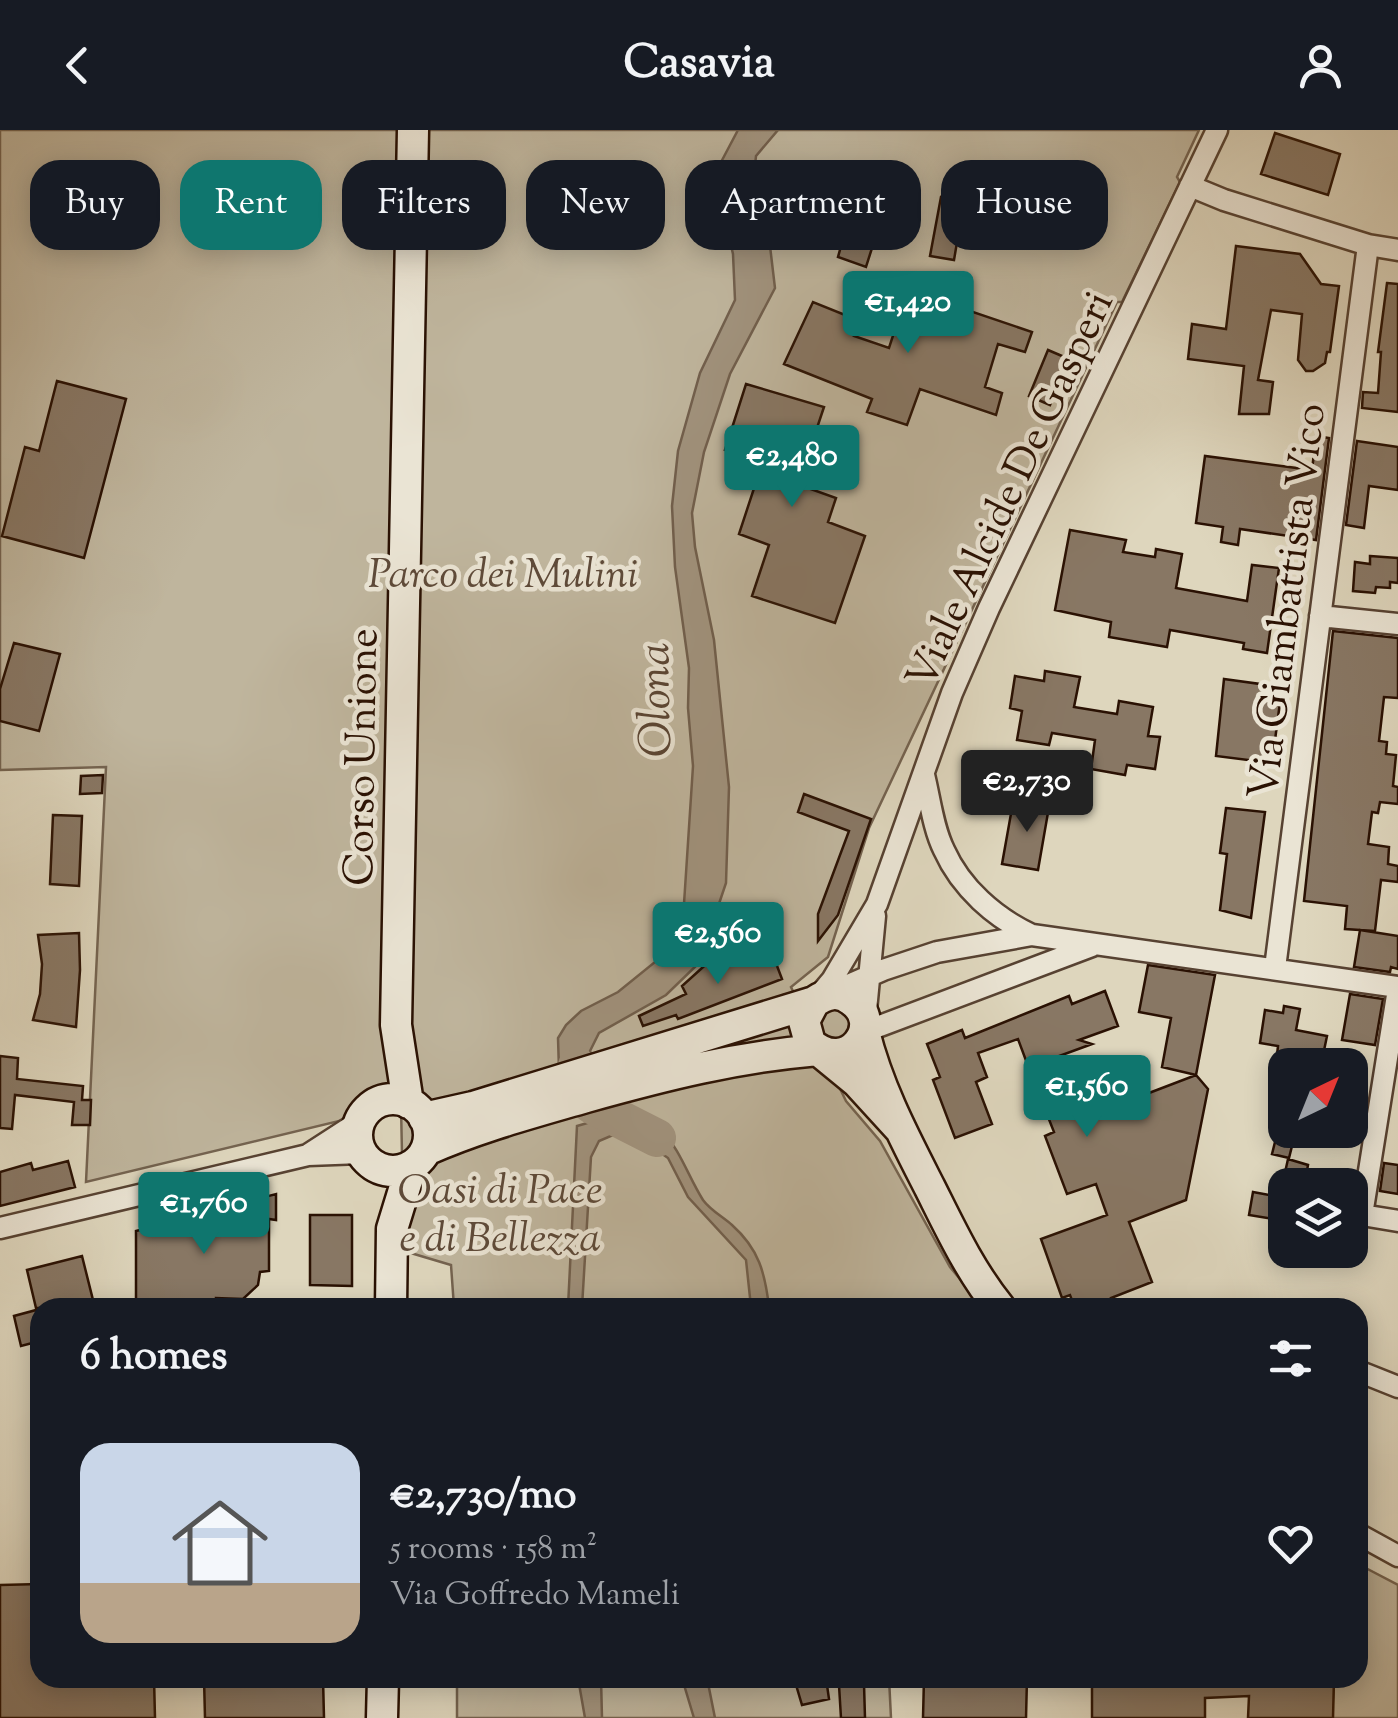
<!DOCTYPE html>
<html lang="en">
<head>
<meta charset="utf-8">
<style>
	body { margin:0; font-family:"Sorts Mill Goudy",serif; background:#20242c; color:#f1f3f6; height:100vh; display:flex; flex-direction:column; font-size:38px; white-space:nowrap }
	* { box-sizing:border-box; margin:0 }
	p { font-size:32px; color:#9ea1a6 }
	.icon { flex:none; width:55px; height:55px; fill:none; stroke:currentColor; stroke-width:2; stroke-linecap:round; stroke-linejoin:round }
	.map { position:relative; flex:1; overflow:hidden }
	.panel { position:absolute; left:30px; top:1168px; width:1338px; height:390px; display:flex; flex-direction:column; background:#171b24; border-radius:30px; box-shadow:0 5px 25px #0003 }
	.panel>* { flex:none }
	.guide { position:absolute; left:30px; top:30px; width:1340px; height:90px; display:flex; gap:20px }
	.needle { width:65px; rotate:43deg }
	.fabs { position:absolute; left:1268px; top:918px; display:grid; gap:20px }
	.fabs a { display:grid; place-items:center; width:100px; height:100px; border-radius:20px; background:#171b24; box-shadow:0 5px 25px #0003; font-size:50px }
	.price { position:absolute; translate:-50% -85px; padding:0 22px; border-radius:10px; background:#0f766e; color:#fff; font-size:32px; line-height:65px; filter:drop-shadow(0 2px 5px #0008) }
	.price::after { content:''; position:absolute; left:50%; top:60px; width:30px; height:22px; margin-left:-15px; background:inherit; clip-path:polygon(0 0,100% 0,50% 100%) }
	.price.active { background:#222; color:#fff }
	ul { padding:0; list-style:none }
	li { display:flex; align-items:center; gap:30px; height:250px; padding:0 50px }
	li span { display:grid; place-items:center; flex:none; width:280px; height:200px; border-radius:30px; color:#555 }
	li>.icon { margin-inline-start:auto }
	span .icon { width:120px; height:120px; fill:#fffc; stroke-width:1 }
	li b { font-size:42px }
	h2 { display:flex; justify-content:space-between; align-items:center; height:120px; padding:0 50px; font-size:42px }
	.pill { padding:0 35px; border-radius:30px; background:#171b24; box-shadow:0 5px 25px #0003; font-size:35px; line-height:90px }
	.pill.active { background:#0f766e; color:#fff }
	header { display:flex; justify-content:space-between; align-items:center; height:130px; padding:0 50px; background:#171b24; font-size:45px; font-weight:700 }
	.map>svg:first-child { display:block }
	.green { fill:#bfb59d; stroke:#746350; stroke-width:2.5 }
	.water { fill:#a1937e; stroke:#715f4d; stroke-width:2.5 }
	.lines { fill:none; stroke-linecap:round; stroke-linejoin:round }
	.river { stroke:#a1937e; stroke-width:38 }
	.building { fill:#887764; stroke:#2a1103; stroke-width:2.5 }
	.street-casing { stroke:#574232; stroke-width:25 }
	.secondary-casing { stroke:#2a1103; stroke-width:35 }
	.street { stroke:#eae4d4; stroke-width:20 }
	.secondary { stroke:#eae4d4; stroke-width:30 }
	.labels { text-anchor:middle; stroke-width:9; stroke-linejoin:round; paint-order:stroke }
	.street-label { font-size:42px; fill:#2a1103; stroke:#eae4d4 }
	.park-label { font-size:42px; font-style:italic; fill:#5e4a39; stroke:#eae4d4 }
	.water-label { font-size:45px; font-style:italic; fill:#5a4534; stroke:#eae4d4 }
</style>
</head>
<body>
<header><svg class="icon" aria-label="back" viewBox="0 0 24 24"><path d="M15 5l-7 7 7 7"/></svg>Casavia<svg class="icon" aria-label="person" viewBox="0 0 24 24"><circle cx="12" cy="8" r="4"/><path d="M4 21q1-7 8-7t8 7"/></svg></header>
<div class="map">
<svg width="1398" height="1588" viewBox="0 0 1398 1588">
	<rect width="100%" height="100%" fill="#ded6bd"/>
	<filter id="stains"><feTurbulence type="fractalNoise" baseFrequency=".002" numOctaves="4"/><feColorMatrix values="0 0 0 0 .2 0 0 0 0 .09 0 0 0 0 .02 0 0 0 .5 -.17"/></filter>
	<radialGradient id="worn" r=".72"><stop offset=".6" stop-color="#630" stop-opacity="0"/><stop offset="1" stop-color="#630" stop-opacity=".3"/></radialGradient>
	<!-- green -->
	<path class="green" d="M0,0h1199l-22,47 3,5 -58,120h-5l-248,526 -41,129 -37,30 16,33 22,-22 32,32 -40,19 25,52 34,40 70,126 33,40h-529l-3,-42 -47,-14 -3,-145 -315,76 20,-415 -106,3z
		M1358,1434l40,21v133h-66l2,-40h24z
		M457,1548h432l2,40h-434z"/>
	<!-- water -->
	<path class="water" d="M738,0h40l-22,26 -3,27 17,63 5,42 -45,86 -26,78 -12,61 3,34 19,93 15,147 -3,96 -27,80 -33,32 -67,38 -9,18 4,11 -35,8 -1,-32 8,-13 15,-14 37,-19 42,-34 23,-39 10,-153 -5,-58 1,-40 -14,-101 -3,-61 6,-55 22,-78 35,-73 -2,-46 -12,-51 -2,-25 1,-14z
		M615,985c56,-4 65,49 88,85 7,10 20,17 29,25 27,24 33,48 37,82h-18l-5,-47 -58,-63 -20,-39 -30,-21 -25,-2 -14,6 -8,16 -9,150h-14l9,-181z
		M578,1548h23l1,40h-17z
		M682,1548h25l8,40h-21z"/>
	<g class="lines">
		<!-- river -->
		<path class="river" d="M577,936l15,39 65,33"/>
	</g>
	<!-- building -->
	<path class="building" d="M1275,3l65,21 -12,41 -67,-21z
		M941,67l23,4 -10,59 -24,-4z
		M843,109l29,9 -6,19 -28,-10z
		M1236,116l64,8 21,30 18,2 -9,66h-3l-2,11 -12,8h-7l-8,-11 4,-46 -31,-4 -13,70 15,2 -4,32h-30l5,-48 -56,-7 4,-35 34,5z
		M1387,153l11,1v128l-36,-4 1,-16 15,1 3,-41h-3z
		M908,160l124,42 -7,20 -27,-8 -13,43 17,6 -6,22 -76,-26 -13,36 -40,-13 5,-13 -88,-35 29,-62 47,19 -6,15 35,12z
		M1048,220l21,9 -19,46 -21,-9z
		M57,251l69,18 -42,159 -82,-22 23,-89 14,4z
		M746,254l78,23 -14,42 -21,-7 -12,35 59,21 -8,24 37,14 -30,87 -83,-27 17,-51 -30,-11 24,-73 -38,-11z
		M1316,306l13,2 -13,102 -76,-11 -2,16 -17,-3 2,-15 -27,-4 9,-67 107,14z
		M1357,311l41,6v43l-29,-4 -5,42 -18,-3z
		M1070,400l56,10 -3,12 32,5 1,-8 26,5 -6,34 71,13 5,-36 27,3 -12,85 -24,-4 1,-6 -74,-13 -3,17 -58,-10 2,-15 -56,-12z
		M1370,426l28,2v25l-8,-1v6l-14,-1 -1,6 -22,-2 2,-29 15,2z
		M1333,501l65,7v60l-14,-1 -5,44 8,1 -1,12 10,1 -3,31 5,1v17l-18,-2 -2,11 -6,-1 -4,32 21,3 -1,17 10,2v16l-17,-2 -6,51 -30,-2 2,-23 -43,-5z
		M14,513l46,11 -21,77 -39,-10v-32z
		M1045,541l35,6 -6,30 43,7 2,-13 34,6 -5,29 12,1 -5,32 -28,-4 -2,10 -34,-6 4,-29 -43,-7 -3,12 -32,-5 5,-29 -12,-3 5,-32 29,5z
		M1224,549l58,8 -10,76 -56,-7z
		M103,645l-1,18 -22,1 1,-18z
		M804,664l67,25 -33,96 -20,26v-27l31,-83 -51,-19z
		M1027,667l23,4 -12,69 -36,-6 10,-56 11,3z
		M1226,678l39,4 -14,106 -31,-8 7,-56 -7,-1z
		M53,685l29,1 -3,70 -29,-2z
		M1360,800l38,6v33l-7,-2 -1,5 -36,-5z
		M79,803l1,37 -4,57 -43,-7 7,-26 2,-30 -4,-29z
		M764,821l4,11 6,-4 8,21 -104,40 -2,-4 -33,11 -4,-10 47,-22 -4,-8 30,-27 4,10z
		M1148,835l67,10 -19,100 -34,-8 9,-49 -32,-6z
		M1105,861l13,35 -39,14 13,4 -41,15 11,32 56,-19 10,29 68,-26 12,14 -22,111 -57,22 23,60 -41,16 3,10h-39l-5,-13 -8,3 -21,-59 66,-24 -11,-31 -29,10 -22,-58 9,-4 -13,-33 -5,2 -6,-18 4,-1 -16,-43 -40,14 9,24 -11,5 16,42 -37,14 -22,-58 7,-3 -13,-33 35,-14 3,8 104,-42 3,8z
		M1350,864l33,5 -8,46 -33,-5z
		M1284,876l16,3 -4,21 31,6 -6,29h-36l1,-8 -9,-2 1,-9 -18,-3 5,-33 18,3z
		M0,926l18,2 -1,21 66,7 -1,14h9l-1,25h-18l2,-23 -59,-7 -3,34 -12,-1z
		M1278,1000h18l-7,28 -17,-4z
		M1288,1029l20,6 -3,17 -21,-5z
		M68,1031l7,26 -75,19v-34l31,-9 2,7z
		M1384,1033l14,2v29l-18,-3z
		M1253,1062l32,6v23l-36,-6z
		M276,1064v26l-7,-1v52l-9,1 -2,13 -15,14 -27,-1v10h-80v-77z
		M310,1085h42v71l-42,-1z
		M82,1126l13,52h-59l-9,-38z
		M40,1179v32l-19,5 -7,-30z
		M40,1454v94h114l1,40h-155v-133z
		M204,1548h119l1,40h-119z
		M794,1548h32l3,21 -27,6z
		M924,1548h103l-1,40h-103z
		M1092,1548h242l-1,40h-85l1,-22 -44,2v20h-113z
		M864,1554l1,34h-24l-2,-33z"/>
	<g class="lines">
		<defs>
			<path id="street" d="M1190,56l34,14 144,45 30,5
				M1320,486l78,8
				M924,645c6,24 9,53 20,75 17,38 51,68 88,85
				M1275,838l93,-723
				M1398,859l-36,226 36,6
				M828,864l55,-24 54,-18 95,-17 366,52
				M815,870l17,-20 45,-76 75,-211 37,-85 228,-478
				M865,891l10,-105
				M864,902l228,-86
				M309,1024l51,-33
				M0,1098l308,-73 53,-2
				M1358,1241l40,16
				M1358,1404l40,22"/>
			<path id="secondary" d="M864,902c14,56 40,105 66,156 21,42 40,83 70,120
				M357 1005a36 36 0 1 1 72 0a36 36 0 1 1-72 0Z
				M408,973l-12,-78 17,-895
				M424,988l49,-11 341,-105c12,-8 24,-12 37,-2 36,24 -4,77 -41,43l-6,-22 10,-19
				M426,1020c52,-23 105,-37 160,-53 79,-22 150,-40 232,-47l39,32 42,46
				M391,1178l1,-79 19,-62
				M382,1588l1,-40"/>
		</defs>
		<!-- street casing -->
		<use href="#street" class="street-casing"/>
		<!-- secondary casing -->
		<use href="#secondary" class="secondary-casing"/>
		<!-- street -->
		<use href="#street" class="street"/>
		<!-- secondary -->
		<use href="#secondary" class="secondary"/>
	</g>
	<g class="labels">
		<!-- street labels -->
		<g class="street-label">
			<text transform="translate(1008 359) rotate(-65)" y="15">Viale Alcide De Gasperi</text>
			<text transform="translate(1285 471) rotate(-83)" y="15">Via Giambattista Vico</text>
			<text transform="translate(359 627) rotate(-89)" y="15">Corso Unione</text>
		</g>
		<!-- park labels -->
		<g class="park-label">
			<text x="503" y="457">Parco dei Mulini</text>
			<text x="500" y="1073">Oasi di Pace<tspan x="500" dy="48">e di Bellezza</tspan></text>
		</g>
		<!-- water labels -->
		<g class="water-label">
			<text transform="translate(653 570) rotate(-91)" y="16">Olona</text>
		</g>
	</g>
	<rect width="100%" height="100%" filter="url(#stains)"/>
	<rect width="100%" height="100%" fill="url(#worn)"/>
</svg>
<div class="fabs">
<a><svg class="needle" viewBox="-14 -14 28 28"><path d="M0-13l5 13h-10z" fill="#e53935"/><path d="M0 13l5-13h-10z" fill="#9ea1a6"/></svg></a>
<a><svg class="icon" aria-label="layers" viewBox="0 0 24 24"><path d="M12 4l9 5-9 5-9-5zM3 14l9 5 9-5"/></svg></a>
</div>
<b class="price" style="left:908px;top:226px">€1,420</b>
<b class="price" style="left:792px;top:380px">€2,480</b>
<b class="price active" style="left:1027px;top:705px">€2,730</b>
<b class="price" style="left:718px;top:857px">€2,560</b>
<b class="price" style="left:1087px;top:1010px">€1,560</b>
<b class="price" style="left:204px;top:1127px">€1,760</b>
<div class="guide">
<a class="pill">Buy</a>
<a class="pill active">Rent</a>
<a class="pill">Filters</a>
<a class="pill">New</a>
<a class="pill">Apartment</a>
<a class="pill">House</a>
</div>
<section class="panel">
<h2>6 homes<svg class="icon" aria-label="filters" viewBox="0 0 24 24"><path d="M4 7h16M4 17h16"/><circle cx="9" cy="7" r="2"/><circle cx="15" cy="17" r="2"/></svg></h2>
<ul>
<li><span style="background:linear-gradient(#c9d6e8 70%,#b9a48a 0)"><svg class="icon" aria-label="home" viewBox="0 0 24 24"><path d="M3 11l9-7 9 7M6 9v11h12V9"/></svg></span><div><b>€2,730/mo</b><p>5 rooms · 158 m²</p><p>Via Goffredo Mameli</p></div><svg class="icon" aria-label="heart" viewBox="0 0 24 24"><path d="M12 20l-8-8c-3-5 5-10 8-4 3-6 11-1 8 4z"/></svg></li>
</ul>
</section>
</div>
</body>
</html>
